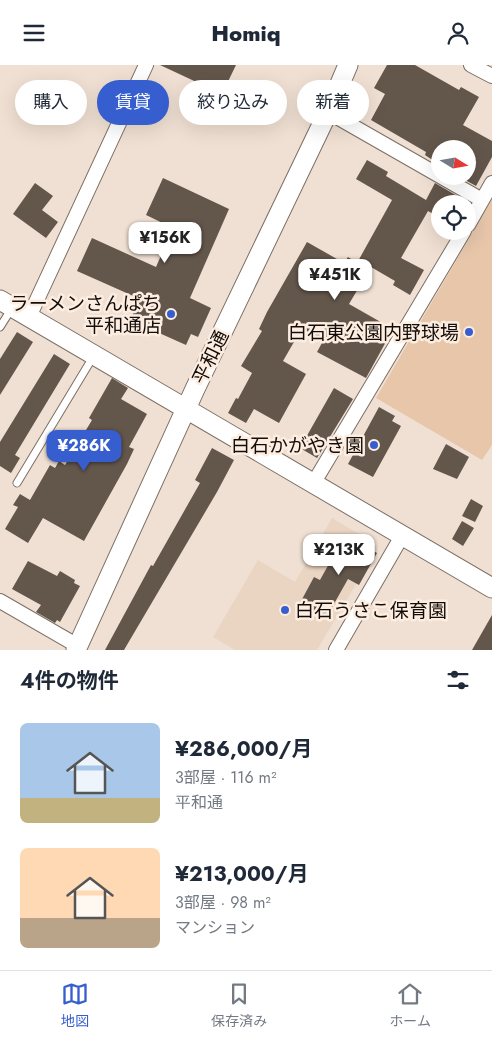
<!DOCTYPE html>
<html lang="ja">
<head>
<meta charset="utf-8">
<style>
	body { margin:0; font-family:Jost,"Noto Sans JP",sans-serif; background:#f6f6f7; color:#1f2937; height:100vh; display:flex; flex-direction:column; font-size:19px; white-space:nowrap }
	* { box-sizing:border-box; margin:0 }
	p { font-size:16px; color:#747a83 }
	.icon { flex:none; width:28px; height:28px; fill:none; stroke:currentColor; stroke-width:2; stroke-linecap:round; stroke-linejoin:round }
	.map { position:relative; height:585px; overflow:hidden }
	.sheet { display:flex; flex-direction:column; background:#fff; flex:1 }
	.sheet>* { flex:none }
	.guide { position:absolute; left:15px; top:15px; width:462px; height:45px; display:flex; gap:10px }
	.needle { width:32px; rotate:101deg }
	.fabs { position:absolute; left:431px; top:75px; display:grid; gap:10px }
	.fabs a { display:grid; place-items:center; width:45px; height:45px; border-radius:50%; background:#fff; box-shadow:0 5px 20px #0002; font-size:25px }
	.price { position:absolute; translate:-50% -42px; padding:0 11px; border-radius:10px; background:#fff; color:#222; font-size:16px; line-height:32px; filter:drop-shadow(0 1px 2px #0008) }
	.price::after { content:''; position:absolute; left:50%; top:30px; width:15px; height:11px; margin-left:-8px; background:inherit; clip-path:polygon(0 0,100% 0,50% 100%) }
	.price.on { background:#365ece; color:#fff }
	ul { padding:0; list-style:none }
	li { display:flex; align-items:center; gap:15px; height:125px; padding:0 20px }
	li span { display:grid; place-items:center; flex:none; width:140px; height:100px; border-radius:8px; color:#555 }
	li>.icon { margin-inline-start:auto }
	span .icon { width:60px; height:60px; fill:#fffc; stroke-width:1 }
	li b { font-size:21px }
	h2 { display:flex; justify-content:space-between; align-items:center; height:60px; padding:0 20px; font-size:21px }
	.chip { padding:0 18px; border-radius:22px; background:#fff; box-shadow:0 5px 20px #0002; font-size:18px; line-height:45px }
	.chip.on { background:#365ece; color:#fff }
	header { display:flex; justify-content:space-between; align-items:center; height:65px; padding:0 20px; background:#fff; font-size:22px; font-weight:800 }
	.tabs { display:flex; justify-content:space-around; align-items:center; height:70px; border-top:1px solid #e0e1e3; background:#fff; font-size:14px; color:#747a83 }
	.tabs a { display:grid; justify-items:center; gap:2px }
	.tabs .on { color:#365ece }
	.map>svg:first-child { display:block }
	.built { fill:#ead4c2 }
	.green { fill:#e7c6aa }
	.building { fill:#63564b }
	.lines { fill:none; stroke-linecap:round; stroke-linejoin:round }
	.lane-casing { stroke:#7c6f63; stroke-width:9 }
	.street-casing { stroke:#7c6f63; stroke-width:16 }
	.secondary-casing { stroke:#7c6f63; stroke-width:21 }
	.lane { stroke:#fff; stroke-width:7 }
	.street { stroke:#fff; stroke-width:14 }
	.secondary { stroke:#fff; stroke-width:19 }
	.poi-dot { fill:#365ece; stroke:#fdede0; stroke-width:2 }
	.labels { text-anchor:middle; stroke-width:5; stroke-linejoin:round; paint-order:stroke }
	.poi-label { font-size:19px; fill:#120d09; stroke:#fdede0; text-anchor:end }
	.street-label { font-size:19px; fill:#120d09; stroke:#fdede0 }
</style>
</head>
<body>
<header><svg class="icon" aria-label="menu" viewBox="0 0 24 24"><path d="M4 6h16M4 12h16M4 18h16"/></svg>Homiq<svg class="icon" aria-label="person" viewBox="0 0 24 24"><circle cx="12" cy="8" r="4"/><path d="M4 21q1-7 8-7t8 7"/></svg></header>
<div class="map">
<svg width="492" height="585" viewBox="0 0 492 585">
	<rect width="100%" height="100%" fill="#f0e0d3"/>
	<!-- built -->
	<path class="built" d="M332,453l42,25 3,6 -60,101h-82l-22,-13 45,-77 37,22z"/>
	<!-- green -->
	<path class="green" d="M492,134v246l-10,15 -106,-62z"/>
	<!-- building -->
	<path class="building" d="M160,0h76l-14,29z
		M387,0h28l44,25 2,-3 18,10 -16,28 29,16v16l-16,29 -18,-10h10v-27h-28v16l-15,-10 1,-3 -55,-32 14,-26 -11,-6z
		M367,95l21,12 -2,4 40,24 9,-17 24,14 -4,7h-15v14l-12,-7 -27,47 23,12 -14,25 -17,-10 2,-4 -24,-14 -22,37 44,25 -27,49 -49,-26 6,-11 -21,-13 -19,33 23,13 -27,49 -25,-14 -8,14 -18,-10 8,-15 2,1 14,-26 -11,-7 21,-35 -3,-2 8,-17 40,-70 37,21 4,-6 9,6 35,-63 -36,-21z
		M163,113l66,31 -39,89 21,10 -13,29 -7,-3 -5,11 -56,-25 10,-21 -63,-28 15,-33 64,29 17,-39 -27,-13z
		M35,118l18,13 -11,14 16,12 -12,16 -33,-24z
		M17,267l16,10 -33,53v-36z
		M54,289l16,10 -55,91 5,3 -9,15 -11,-7v-24z
		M112,313l16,10 -7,11 26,15 -18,33 5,2 -7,15 -43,77 -41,-23 -15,25 -23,-14 13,-22 -5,-2 7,-11 10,6 20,-35 5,3 4,-7 6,4 27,-45 -3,-2z
		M334,323l19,11 -36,59 -17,-10z
		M379,342l16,9 -3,5 9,5 -28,51 -25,-13z
		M446,379l23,13 -12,22 -24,-10z
		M212,383l22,12 -17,32 -93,158h-19l46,-85 2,1 47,-83 -5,-3z
		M471,434l12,7 -8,16 -13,-6z
		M462,456l12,7 -11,18 -11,-7z
		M345,470l32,18 -18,32 -11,-6 -22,39 -26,-15 14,-26 6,3z
		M28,496l29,15 3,-5 15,9 -1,3 6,3 -20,36 -3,-2 -2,3 -19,-11 5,-7 -29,-16z
		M492,550v35h-20z"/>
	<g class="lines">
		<defs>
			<path id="lane" d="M0,262l12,-19
				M17,418l76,-126"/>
			<path id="street" d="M471,0l21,11
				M328,47l154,88
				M468,160l24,-42
				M29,252l117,-252
				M313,419l151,-253
				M0,536l78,45
				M336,585l66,-114"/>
			<path id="secondary" d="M0,235l492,288
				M76,585l119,-261 133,-277 20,-47"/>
		</defs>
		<!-- lane casing -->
		<use href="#lane" class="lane-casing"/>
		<!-- street casing -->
		<use href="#street" class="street-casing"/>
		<!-- secondary casing -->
		<use href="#secondary" class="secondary-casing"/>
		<!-- lane -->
		<use href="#lane" class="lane"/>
		<!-- street -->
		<use href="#street" class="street"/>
		<!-- secondary -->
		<use href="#secondary" class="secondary"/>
	</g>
	<!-- markers -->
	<g class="poi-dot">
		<circle cx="171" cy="249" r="5"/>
		<circle cx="469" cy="267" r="5"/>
		<circle cx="374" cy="380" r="5"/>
		<circle cx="285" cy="545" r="5"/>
	</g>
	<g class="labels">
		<!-- poi labels -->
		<g class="poi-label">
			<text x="161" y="245">ラーメンさんぱち<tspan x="161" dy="22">平和通店</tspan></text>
			<text x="459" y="274">白石東公園内野球場</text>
			<text x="364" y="387">白石かがやき園</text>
			<text x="295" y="552" text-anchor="start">白石うさこ保育園</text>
		</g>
		<!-- street labels -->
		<g class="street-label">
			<text transform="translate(210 292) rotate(-64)" y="7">平和通</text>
		</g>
	</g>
</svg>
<div class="fabs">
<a><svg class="needle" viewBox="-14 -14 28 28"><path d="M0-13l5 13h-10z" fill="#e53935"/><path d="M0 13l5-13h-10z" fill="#747a83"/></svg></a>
<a><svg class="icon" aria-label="locate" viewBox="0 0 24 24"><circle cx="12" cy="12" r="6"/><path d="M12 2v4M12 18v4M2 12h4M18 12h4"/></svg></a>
</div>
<b class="price" style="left:165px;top:199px">¥156K</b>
<b class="price" style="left:335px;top:236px">¥451K</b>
<b class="price on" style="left:84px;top:407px">¥286K</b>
<b class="price" style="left:339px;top:511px">¥213K</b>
<div class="guide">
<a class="chip">購入</a>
<a class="chip on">賃貸</a>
<a class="chip">絞り込み</a>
<a class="chip">新着</a>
</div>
</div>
<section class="sheet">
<h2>4件の物件<svg class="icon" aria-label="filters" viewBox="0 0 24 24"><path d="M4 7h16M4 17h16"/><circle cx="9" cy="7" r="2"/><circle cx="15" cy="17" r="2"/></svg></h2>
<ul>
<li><span style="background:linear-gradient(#a9c7e8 75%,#c2b280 0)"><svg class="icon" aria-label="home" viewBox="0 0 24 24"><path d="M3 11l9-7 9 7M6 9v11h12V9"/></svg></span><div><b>¥286,000/月</b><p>3部屋 · 116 m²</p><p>平和通</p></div></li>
<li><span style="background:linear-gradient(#ffd9b3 70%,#b9a48a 0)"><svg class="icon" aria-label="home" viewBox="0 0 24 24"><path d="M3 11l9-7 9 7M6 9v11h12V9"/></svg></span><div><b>¥213,000/月</b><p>3部屋 · 98 m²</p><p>マンション</p></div></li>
</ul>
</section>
<nav class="tabs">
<a class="on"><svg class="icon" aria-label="map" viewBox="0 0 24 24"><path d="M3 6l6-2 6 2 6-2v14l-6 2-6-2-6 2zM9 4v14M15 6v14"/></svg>地図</a>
<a><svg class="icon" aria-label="saved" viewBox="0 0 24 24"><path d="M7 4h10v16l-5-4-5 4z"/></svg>保存済み</a>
<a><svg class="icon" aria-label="home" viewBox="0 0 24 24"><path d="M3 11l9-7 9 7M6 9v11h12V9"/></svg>ホーム</a>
</nav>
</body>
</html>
